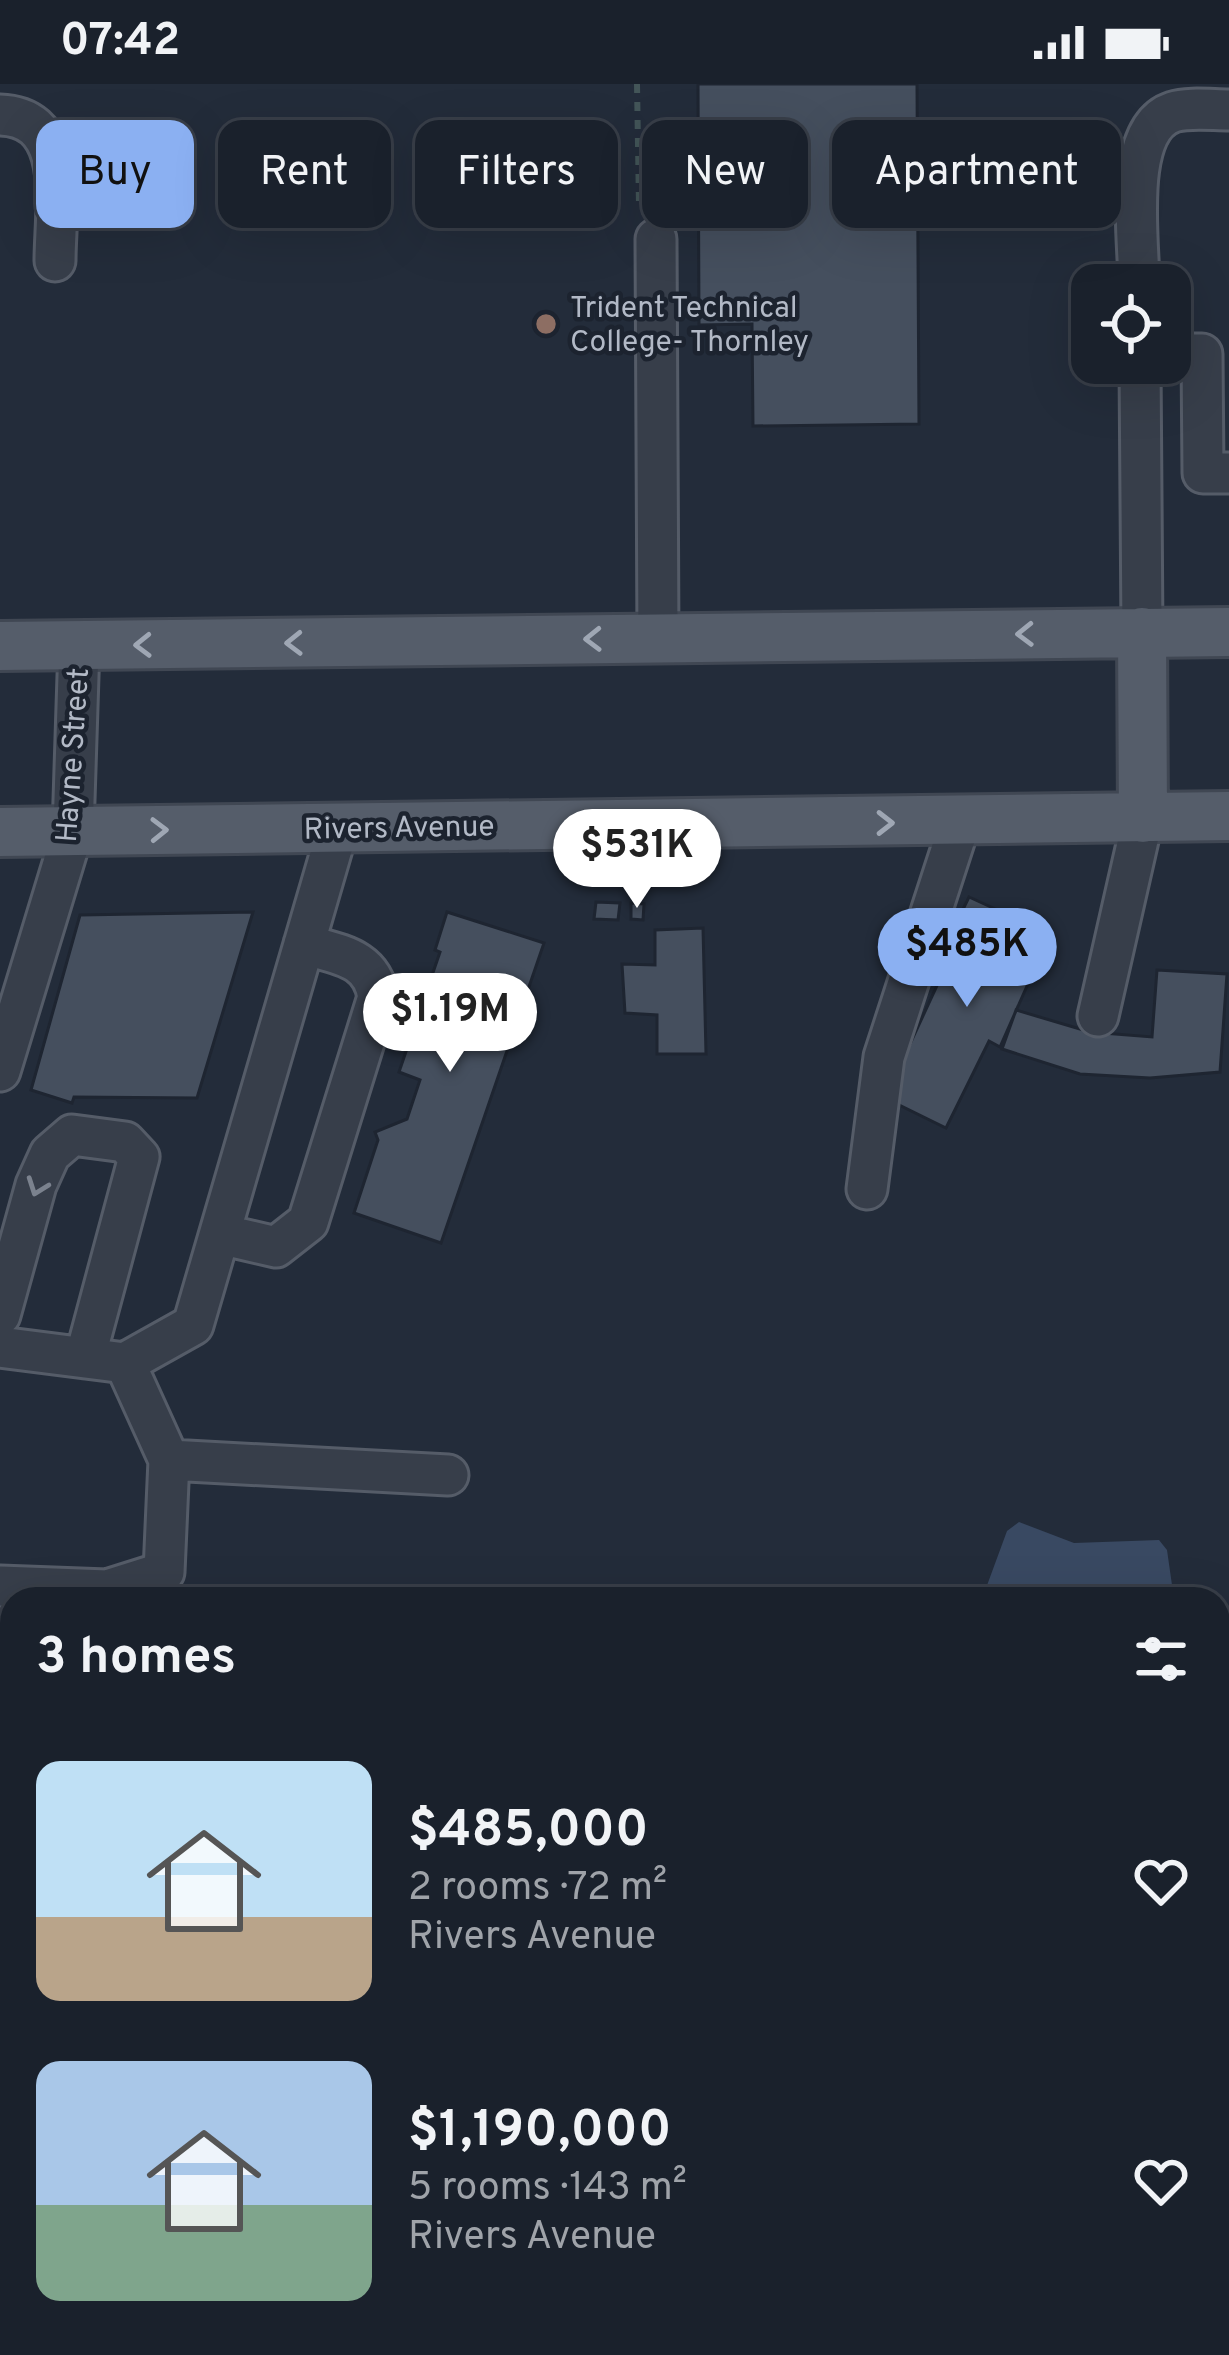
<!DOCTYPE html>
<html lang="en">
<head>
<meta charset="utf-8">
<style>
	body { margin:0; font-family:Overpass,sans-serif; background:#232934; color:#f1f3f6; height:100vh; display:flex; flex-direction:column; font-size:45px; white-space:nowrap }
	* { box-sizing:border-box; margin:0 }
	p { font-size:39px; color:#9fa3a9 }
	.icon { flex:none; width:66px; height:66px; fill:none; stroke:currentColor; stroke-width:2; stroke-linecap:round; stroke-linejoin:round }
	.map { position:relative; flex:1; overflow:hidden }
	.drawer { position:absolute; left:0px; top:1503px; width:1230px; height:768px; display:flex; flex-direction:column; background:#1a212c; border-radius:36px 36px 0 0; box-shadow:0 12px 48px #0002,0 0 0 3px #383e48 }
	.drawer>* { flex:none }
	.banner { position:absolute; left:36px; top:36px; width:1158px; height:108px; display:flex; gap:24px }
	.tools { position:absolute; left:1071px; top:180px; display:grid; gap:24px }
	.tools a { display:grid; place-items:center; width:120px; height:120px; border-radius:24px; background:#1a212c; box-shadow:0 12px 48px #0002,0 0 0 3px #383e48; font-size:60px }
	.price { position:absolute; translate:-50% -102px; padding:0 27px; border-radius:42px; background:#fff; color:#222; font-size:39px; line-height:78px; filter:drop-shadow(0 3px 6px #0008) }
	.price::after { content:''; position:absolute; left:50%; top:72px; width:36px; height:27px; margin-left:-18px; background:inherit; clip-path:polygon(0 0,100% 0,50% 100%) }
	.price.selected { background:#8bb0f2; color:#111 }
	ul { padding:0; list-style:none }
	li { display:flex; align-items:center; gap:36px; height:300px; padding:0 36px }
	li span { display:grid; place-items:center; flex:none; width:336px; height:240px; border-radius:24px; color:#555 }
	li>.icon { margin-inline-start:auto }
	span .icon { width:144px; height:144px; fill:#fffc; stroke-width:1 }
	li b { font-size:51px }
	h2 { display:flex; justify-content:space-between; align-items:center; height:144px; padding:0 36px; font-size:51px }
	.tag { padding:0 42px; border-radius:24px; background:#1a212c; box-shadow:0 12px 48px #0002,0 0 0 3px #383e48; font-size:42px; line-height:108px }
	.tag.selected { background:#8bb0f2; color:#111 }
	.status { display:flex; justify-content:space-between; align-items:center; height:84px; padding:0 60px; background:#1a212c; direction:ltr }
	.status svg { height:33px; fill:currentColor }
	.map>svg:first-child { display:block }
	.water { fill:#394962 }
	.building { fill:#454f5e; stroke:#1e2531; stroke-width:3 }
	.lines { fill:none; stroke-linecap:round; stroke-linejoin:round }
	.minor-casing { stroke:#555c68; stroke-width:45 }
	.major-casing { stroke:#404753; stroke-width:54 }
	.path { stroke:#435558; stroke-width:6; stroke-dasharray:9 9; stroke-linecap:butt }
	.minor { stroke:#373e4a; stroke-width:39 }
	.major { stroke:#555d6a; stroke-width:48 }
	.oneway { stroke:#9fa7b4 }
	.oneway2 { stroke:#7b828e }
	.education-dot { fill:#8d6e63; stroke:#1c232f; stroke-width:4.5 }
	.labels { text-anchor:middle; stroke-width:9; stroke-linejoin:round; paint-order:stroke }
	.poi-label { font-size:30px; fill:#b2b9c6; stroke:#1c232f; text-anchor:start }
	.street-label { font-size:30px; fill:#b2b9c6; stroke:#1c232f }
</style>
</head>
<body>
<div class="status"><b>07:42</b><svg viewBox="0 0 49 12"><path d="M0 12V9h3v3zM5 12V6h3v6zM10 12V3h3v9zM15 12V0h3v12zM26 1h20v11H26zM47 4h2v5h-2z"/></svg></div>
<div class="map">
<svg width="1229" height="2271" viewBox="0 0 1229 2271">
	<rect width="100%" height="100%" fill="#232c3a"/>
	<!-- water -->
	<path class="water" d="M1019,1438l55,21 85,-3 8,10 7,49h-192l25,-68z"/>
	<!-- building -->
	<path class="building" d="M698,0h219l2,340 -166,2 -1,-102 -53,1z
		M969,813l81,37 -50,113 -11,-6 -43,87 -61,-30 74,-160 -8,-4z
		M596,818l24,1 -2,17 -24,-1z
		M631,819l13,1 -1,16 -12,-1z
		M253,828l-56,186 -123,-1 -2,6 -41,-13 49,-175z
		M447,828l97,31 -103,300 -87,-30 24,-73 -3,-8 32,-13 13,-39 -21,-8 41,-120 -5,-2z
		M703,844l3,126h-49v-39l-32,-2 -3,-49 33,1v-35z
		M1157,886l70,4 -7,98 -70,6 -70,-4 -78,-25 14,-39 74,22 62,5z"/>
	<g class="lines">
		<defs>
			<path id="minor" d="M0,31c73,2 55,95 55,146
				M656,155l2,399
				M1139,201c0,-44 -17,-156 34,-173 15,-5 39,-2 56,-2
				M1170,270h32l1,119h26
				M1140,279l2,269
				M1098,932l45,-198
				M0,987l73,-240 6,-186
				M867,1105l17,-132 76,-234
				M220,1150l56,13 32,-25 70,-225c-6,-40 -39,-42 -74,-53
				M0,1231l36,-130 14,-31 22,-19 53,7 14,15 -54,201
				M0,1263l125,16 44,97
				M125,1279l68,-38 145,-497
				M0,1502l107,4 57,-18 5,-112 279,15
				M1218,1605l11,-9
				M0,1886h12"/>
			<path id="major" d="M1142,548l1,186
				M0,562l1229,-14
				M0,748l1229,-16"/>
		</defs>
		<!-- minor casing -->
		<use href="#minor" class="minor-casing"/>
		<!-- major casing -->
		<use href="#major" class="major-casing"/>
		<!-- path -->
		<path class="path" d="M637,0l2,122"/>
		<!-- minor -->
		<use href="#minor" class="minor"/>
		<!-- major -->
		<use href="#major" class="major"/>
	</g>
	<!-- one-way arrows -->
	<defs><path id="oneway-chevron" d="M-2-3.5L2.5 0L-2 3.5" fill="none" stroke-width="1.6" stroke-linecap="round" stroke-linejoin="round" transform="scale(3)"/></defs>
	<g class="oneway">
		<use href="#oneway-chevron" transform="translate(1025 550) rotate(179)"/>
		<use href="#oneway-chevron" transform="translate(593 555) rotate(179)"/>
		<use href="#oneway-chevron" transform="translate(294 559) rotate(179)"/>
		<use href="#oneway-chevron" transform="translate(143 561) rotate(179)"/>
		<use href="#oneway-chevron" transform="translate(885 739)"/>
		<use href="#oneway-chevron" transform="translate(159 746) rotate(-1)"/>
	</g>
	<use class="oneway2" href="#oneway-chevron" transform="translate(37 1103) rotate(110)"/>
	<!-- markers -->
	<circle class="education-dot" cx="546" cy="240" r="12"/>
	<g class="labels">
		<!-- poi labels -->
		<g class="poi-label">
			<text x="570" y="233">Trident Technical<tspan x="570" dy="34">College- Thornley</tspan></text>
		</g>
		<!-- street labels -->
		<g class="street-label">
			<text transform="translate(72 671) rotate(-86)" y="10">Hayne Street</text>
			<text transform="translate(399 743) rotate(-1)" y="10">Rivers Avenue</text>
		</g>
	</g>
</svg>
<div class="tools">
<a><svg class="icon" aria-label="locate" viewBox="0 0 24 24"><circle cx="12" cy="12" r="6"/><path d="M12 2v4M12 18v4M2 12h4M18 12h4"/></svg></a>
</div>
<b class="price" style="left:637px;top:827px">$531K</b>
<b class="price selected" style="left:967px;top:926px">$485K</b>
<b class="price" style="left:450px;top:991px">$1.19M</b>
<div class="banner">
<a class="tag selected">Buy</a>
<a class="tag">Rent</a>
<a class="tag">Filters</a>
<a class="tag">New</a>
<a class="tag">Apartment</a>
</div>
<section class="drawer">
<h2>3 homes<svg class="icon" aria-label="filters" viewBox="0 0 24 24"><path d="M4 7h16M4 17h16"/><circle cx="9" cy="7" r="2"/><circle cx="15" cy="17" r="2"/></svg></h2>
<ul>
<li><span style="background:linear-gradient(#bfe0f5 65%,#b9a48a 0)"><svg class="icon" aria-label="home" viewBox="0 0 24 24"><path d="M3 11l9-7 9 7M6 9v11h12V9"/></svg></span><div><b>$485,000</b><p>2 rooms · 72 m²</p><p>Rivers Avenue</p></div><svg class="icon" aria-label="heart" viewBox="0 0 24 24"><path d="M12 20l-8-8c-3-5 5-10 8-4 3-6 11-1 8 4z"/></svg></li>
<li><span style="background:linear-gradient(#a9c7e8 60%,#7fa58c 0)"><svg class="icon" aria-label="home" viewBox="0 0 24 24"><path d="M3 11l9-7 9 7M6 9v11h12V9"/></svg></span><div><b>$1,190,000</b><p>5 rooms · 143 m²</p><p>Rivers Avenue</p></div><svg class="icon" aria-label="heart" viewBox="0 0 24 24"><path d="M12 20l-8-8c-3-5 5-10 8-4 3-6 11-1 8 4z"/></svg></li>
</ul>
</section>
</div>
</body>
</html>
